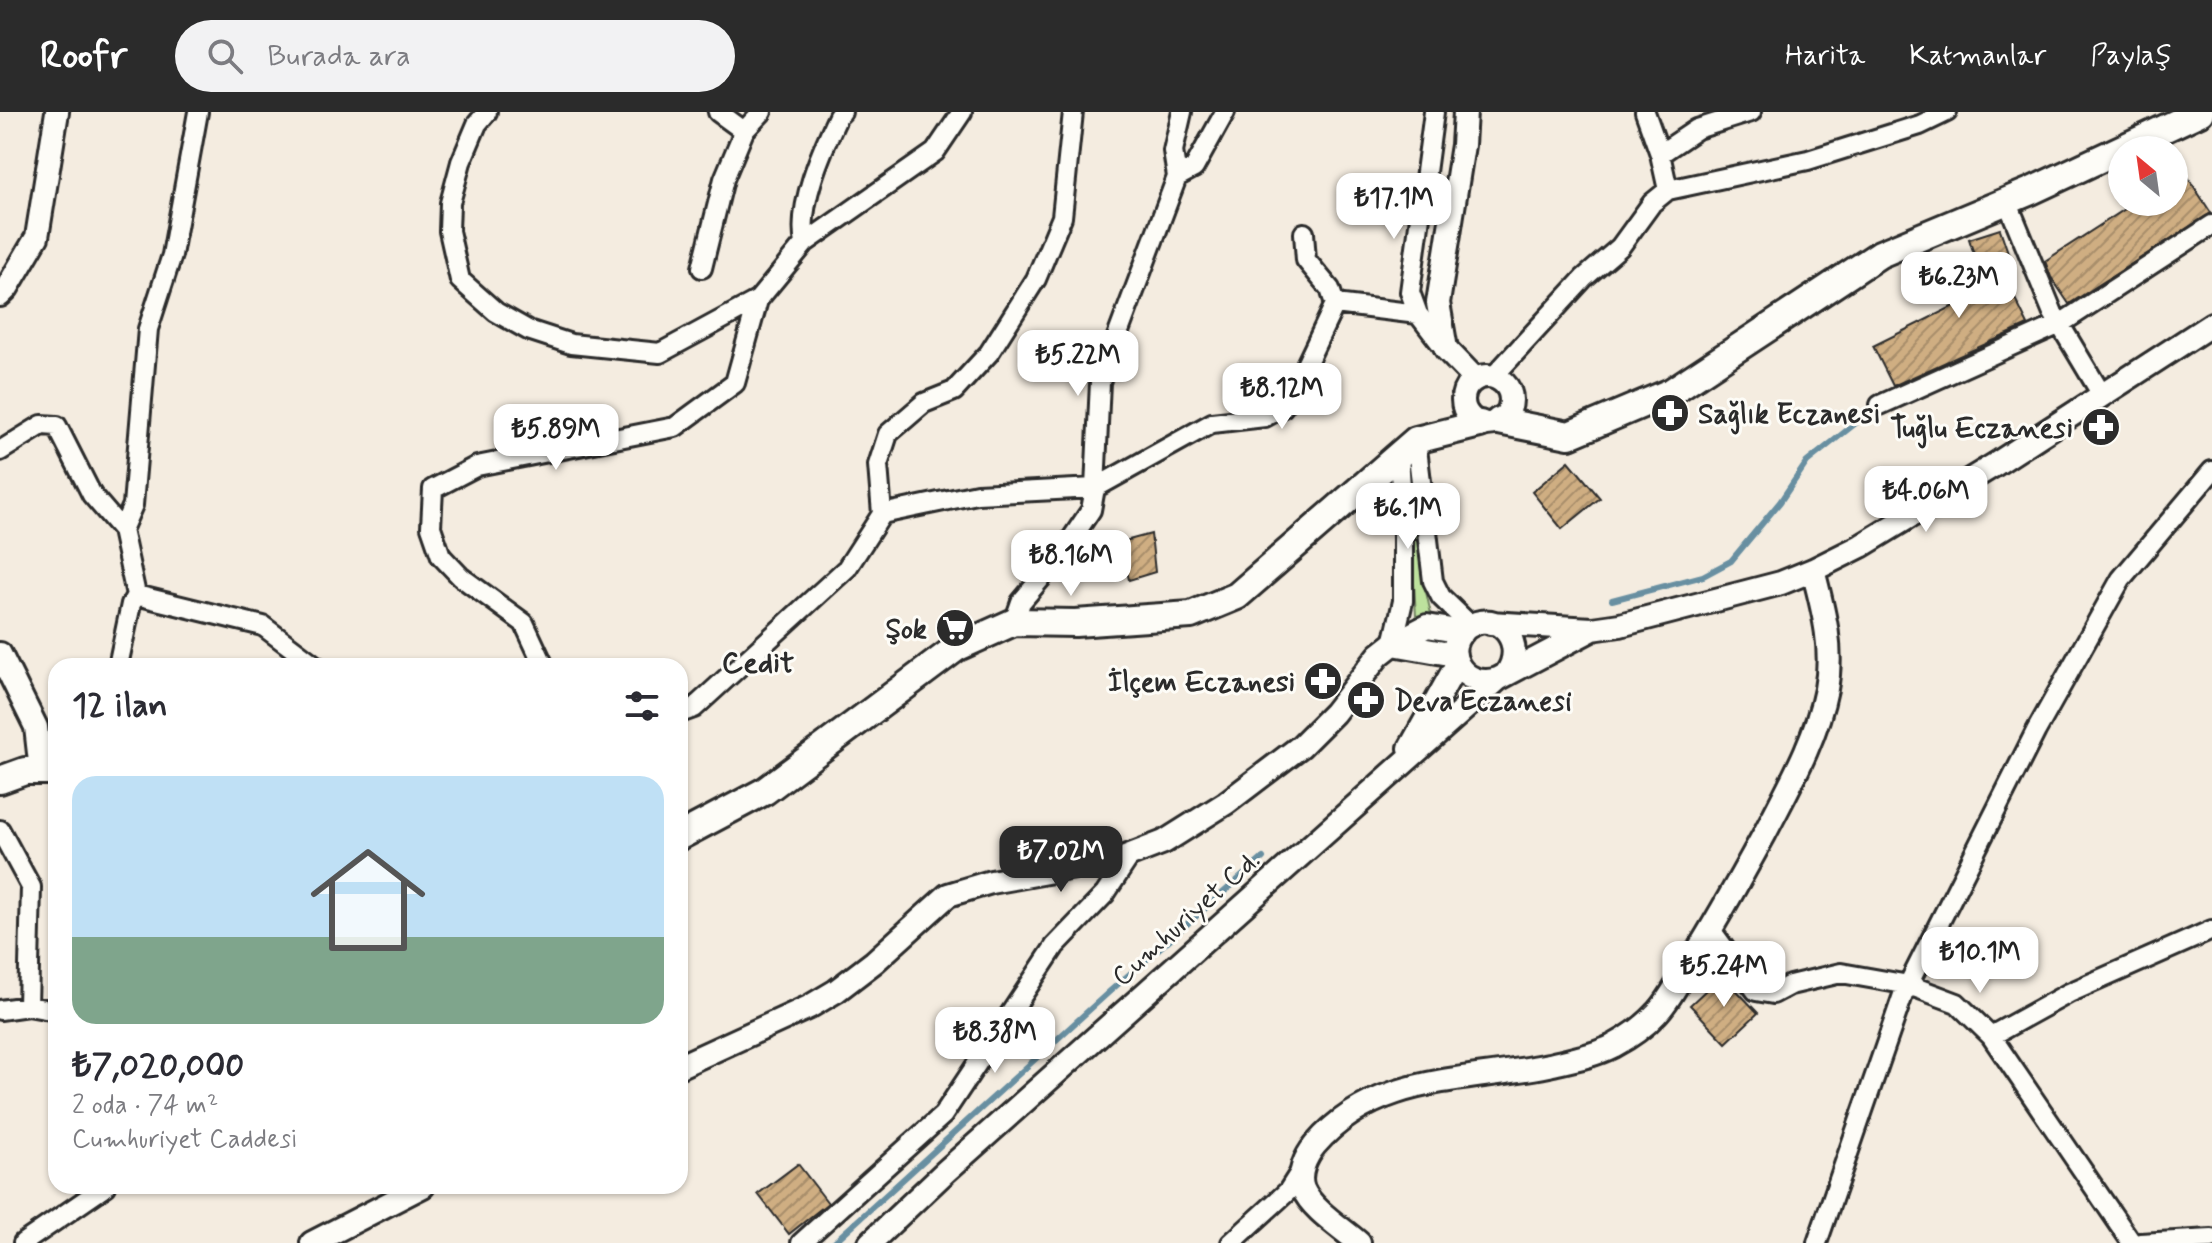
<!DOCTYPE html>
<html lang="tr">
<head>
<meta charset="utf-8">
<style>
	body { margin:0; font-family:Mynerve,sans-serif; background:#f2f2f3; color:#2b2b33; height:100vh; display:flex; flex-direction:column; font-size:30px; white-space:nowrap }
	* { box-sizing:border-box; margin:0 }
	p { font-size:26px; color:#7c7c81 }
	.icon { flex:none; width:44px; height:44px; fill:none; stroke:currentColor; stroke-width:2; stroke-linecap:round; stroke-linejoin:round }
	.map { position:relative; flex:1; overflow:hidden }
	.details { position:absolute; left:48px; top:546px; width:640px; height:536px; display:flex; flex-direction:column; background:#fff; border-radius:24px; box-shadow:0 2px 6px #0004 }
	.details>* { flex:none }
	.needle { width:52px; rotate:331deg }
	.buttons { position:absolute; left:2108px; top:24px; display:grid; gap:16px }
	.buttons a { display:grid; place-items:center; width:80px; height:80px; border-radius:50%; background:#fff; box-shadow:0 2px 6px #0004; font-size:40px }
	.price { position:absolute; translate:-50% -68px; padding:0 18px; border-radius:16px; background:#fff; color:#222; font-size:26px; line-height:52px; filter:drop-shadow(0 2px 4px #0008) }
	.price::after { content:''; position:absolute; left:50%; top:48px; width:24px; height:18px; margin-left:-12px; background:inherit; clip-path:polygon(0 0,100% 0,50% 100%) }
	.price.current { background:#2b2b2b; color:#fff }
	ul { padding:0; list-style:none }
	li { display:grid; align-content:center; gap:16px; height:424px; padding:0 24px }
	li+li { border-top:2px solid #e1e1e2 }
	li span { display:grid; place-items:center; height:248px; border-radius:24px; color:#555 }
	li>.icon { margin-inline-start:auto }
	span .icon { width:144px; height:144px; fill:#fffc; stroke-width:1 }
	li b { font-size:34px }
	h2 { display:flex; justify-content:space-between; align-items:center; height:96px; padding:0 24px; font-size:34px }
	header { display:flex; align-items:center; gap:48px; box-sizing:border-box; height:112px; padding:0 40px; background:#2b2b2b; color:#fff }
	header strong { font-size:38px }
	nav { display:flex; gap:44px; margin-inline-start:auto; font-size:28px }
	.search { width:560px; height:72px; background:#f2f2f3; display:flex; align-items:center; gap:20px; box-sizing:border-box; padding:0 28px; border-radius:44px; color:#7c7c81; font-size:30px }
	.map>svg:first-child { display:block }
	.grass { fill:#bde29d; stroke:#748664; stroke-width:2 }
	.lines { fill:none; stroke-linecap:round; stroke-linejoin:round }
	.stream { stroke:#678fa1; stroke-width:6 }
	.building { fill:url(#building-hatch); stroke:#2b2b2b; stroke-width:2 }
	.minor-casing { stroke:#2b2b2b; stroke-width:24 }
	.tertiary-casing { stroke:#2b2b2b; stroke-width:28 }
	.secondary-casing { stroke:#2b2b2b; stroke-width:32 }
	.minor { stroke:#fdfcf7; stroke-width:18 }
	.tertiary { stroke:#fdfcf7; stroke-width:22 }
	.secondary { stroke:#fdfcf7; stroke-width:26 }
	.labels { text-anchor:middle; stroke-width:6; stroke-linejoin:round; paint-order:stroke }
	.poi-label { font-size:28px; font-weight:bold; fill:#2b2b2b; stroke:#fdfcf7; text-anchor:end }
	.street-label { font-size:28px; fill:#2b2b2b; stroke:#fdfcf7 }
	.neighbourhood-label { font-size:30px; font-weight:bold; fill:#2b2b2b; stroke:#fdfcf7 }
</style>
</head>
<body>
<header>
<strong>Roofr</strong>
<div class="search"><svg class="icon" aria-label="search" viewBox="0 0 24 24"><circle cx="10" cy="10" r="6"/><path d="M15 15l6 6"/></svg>Burada ara</div>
<nav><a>Harita</a><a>Katmanlar</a><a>Paylaş</a></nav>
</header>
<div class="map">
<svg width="2212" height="1131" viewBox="0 0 2212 1131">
	<defs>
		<pattern id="building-hatch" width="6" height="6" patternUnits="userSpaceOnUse" patternTransform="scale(2)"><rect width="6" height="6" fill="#cfae82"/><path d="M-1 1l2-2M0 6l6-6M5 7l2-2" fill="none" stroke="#a88e6b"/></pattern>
	</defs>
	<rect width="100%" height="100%" fill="#f4ece0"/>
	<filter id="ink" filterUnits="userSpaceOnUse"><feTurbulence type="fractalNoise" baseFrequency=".0125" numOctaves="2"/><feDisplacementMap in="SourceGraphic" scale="16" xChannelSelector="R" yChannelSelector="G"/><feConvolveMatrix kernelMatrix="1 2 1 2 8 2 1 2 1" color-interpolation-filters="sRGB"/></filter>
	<g filter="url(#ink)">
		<!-- grass -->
		<path class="grass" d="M1411,352l10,106 10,44 -15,2 -9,-151z"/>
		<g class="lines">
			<!-- stream -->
			<path class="stream" d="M1612,488l91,-24 28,-15 49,-59 27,-40 49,-39
				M833,1131l276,-251 154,-134"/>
		</g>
		<!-- building -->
		<path class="building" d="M2184,59l27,42 -142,91 -18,-27 -6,-16 91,-59h38v-24z
			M2000,117l13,38 -12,3 27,55 -135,61 -20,-40 113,-56 -17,-51z
			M1569,349l31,37 -38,31 -30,-37z
			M1151,422l4,38 -26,8 -8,-38z
			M1722,863l36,38 -32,30 -36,-38z
			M798,1052l30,39 -39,31 -31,-40z"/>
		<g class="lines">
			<defs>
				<path id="minor" d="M487,0l-10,12 -16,38 -11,41 -1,28 11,49 36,32 32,18 43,14 89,9 98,-53 47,-57 130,-91 27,-40
					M718,0l26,19
					M1434,0l-24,180 8,22 27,35
					M1645,0l15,42 8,36
					M1660,42l37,-25 54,-17
					M1177,65l17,-9 31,-56
					M2007,89l46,112 49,82
					M1304,121l2,27 24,29 5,15
					M805,131c-8,-37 17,-93 33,-127l4,-4
					M702,156l22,-89 20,-48 18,-19
					M1493,265l91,-99 36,-31 32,-44 16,-13 140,-30 112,-35 27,-13
					M1880,293l180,-81 152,-99
					M1416,328l17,141 8,16 30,29
					M0,339l42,-26 15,1 35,69 30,35 14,65 -5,9 -13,62
					M882,402l95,-20 118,-6 117,-65 53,-6 18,-10 11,-17 41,-86 83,10
					M122,418l11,-25 15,-176 24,-74 26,-143
					M136,483l127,31 53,40
					M1014,510l7,-20 39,-46 31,-46 4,-22 5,-106 77,-205 -4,-26 9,-39
					M1393,532l10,-43v-81l-4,-65
					M544,554l-20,-43 -63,-46 -20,-21 -10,-29 2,-38 44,-23 198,-39 60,-44 23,-83
					M680,601l14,-5 153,-140 35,-54 -4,-49 10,-31 36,-31 30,-12 35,-38 47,-74 26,-62 11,-105
					M0,718l31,57 -3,119
					M1711,818l45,61 17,3 17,-9 51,-12 68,12 48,18 34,33 141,207
					M0,898l28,-4 28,5
					M1991,924l78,-43 143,-63
					M23,1131l83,-57
					M801,1131l142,-128 112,-169 50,-52 25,-38
					M1231,1131l57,-52 14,-22
					M1817,1131l86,-248 133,-264 85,-152 91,-108
					M2140,1131l72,-4"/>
				<path id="tertiary" d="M1465,0l-2,33 -25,158 8,46 29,30
					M0,183l7,-7 30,-51 20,-125
					M1463 288a24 24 0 1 1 48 0a24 24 0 1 1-48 0Z
					M1490,511l102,6 28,-4 161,-42 32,-13 48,-24 135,-82 216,-140
					M1393,532l62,11
					M0,542l36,73 5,44
					M1506,562c22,-29 -7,-67 -38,-47 -30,20 -6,64 30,52l93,-49
					M1410,636l47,-84
					M680,954l129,-59 27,-16 38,-29 74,-67 43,-13 129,-23 44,-17 62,-39 75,-57 33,-33 45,-58 14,-11 34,-18 36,6
					M312,1131l111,-57
					M870,1131l75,-71 553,-493
					M1359,1131c-17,-15 -47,-33 -56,-54 -6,-15 3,-33 12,-44 61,-71 151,-63 234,-80 21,-5 44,-9 64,-19 15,-8 32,-20 43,-32 14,-14 23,-34 34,-51 27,-42 51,-86 75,-130 24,-47 51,-93 61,-144 8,-41 -3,-80 -13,-119"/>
				<path id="secondary" d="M1499,309l70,14 102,-43 209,-138 151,-63 169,-79
					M0,668l25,-9h31
					M680,724l85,-45 191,-143 58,-26 61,1 116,-8 46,-19 179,-156 64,-16"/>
			</defs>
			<!-- minor casing -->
			<use href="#minor" class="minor-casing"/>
			<!-- tertiary casing -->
			<use href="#tertiary" class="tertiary-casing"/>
			<!-- secondary casing -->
			<use href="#secondary" class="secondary-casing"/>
			<!-- minor -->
			<use href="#minor" class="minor"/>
			<!-- tertiary -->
			<use href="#tertiary" class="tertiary"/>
			<!-- secondary -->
			<use href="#secondary" class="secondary"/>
		</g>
	</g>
	<!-- icons -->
	<defs>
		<symbol id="pharmacy-disc" viewBox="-11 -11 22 22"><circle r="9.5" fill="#2b2b2b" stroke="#fdfcf7"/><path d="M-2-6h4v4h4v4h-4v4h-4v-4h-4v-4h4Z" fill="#fff"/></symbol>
		<symbol id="supermarket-disc" viewBox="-11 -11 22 22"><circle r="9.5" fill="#2b2b2b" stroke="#fdfcf7"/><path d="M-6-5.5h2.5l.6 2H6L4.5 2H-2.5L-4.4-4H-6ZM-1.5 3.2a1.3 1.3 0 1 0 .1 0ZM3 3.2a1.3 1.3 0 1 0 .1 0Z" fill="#fff"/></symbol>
	</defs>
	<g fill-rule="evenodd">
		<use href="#pharmacy-disc" x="1648" y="279" width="44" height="44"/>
		<use href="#pharmacy-disc" x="2079" y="293" width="44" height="44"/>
		<use href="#supermarket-disc" x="933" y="494" width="44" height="44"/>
		<use href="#pharmacy-disc" x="1301" y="547" width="44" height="44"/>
		<use href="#pharmacy-disc" x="1344" y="566" width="44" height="44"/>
	</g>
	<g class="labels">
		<!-- poi labels -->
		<g class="poi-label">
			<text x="1698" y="311" text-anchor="start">Sağlık Eczanesi</text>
			<text x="2073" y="325">Tuğlu Eczanesi</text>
			<text x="927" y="526">Şok</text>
			<text x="1295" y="579">İlçem Eczanesi</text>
			<text x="1394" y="598" text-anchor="start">Deva Eczanesi</text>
		</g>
		<!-- street labels -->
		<g class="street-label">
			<text transform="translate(1185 805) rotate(-42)" y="10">Cumhuriyet Cd.</text>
		</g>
		<!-- neighbourhood labels -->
		<g class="neighbourhood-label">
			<text x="758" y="560">Cedit</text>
		</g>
	</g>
</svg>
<div class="buttons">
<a><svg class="needle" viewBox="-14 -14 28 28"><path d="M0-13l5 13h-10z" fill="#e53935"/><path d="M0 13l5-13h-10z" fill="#7c7c81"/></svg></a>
</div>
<b class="price" style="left:1394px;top:129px">₺17.1M</b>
<b class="price" style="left:1959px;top:208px">₺6.23M</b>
<b class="price" style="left:1078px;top:286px">₺5.22M</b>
<b class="price" style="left:1282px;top:319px">₺8.12M</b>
<b class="price" style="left:556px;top:360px">₺5.89M</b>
<b class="price" style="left:1926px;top:422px">₺4.06M</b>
<b class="price" style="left:1408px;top:439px">₺6.1M</b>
<b class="price" style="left:1071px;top:486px">₺8.16M</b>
<b class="price current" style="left:1061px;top:782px">₺7.02M</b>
<b class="price" style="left:1980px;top:883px">₺10.1M</b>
<b class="price" style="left:1724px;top:897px">₺5.24M</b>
<b class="price" style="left:995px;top:963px">₺8.38M</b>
<section class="details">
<h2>12 ilan<svg class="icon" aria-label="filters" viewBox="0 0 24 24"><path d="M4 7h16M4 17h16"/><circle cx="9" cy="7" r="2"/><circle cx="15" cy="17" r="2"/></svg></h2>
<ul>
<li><span style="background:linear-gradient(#bfe0f5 65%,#7fa58c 0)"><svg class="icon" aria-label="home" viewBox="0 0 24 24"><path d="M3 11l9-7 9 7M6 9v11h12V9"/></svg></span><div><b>₺7,020,000</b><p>2 oda · 74 m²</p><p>Cumhuriyet Caddesi</p></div></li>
</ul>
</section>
</div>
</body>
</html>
